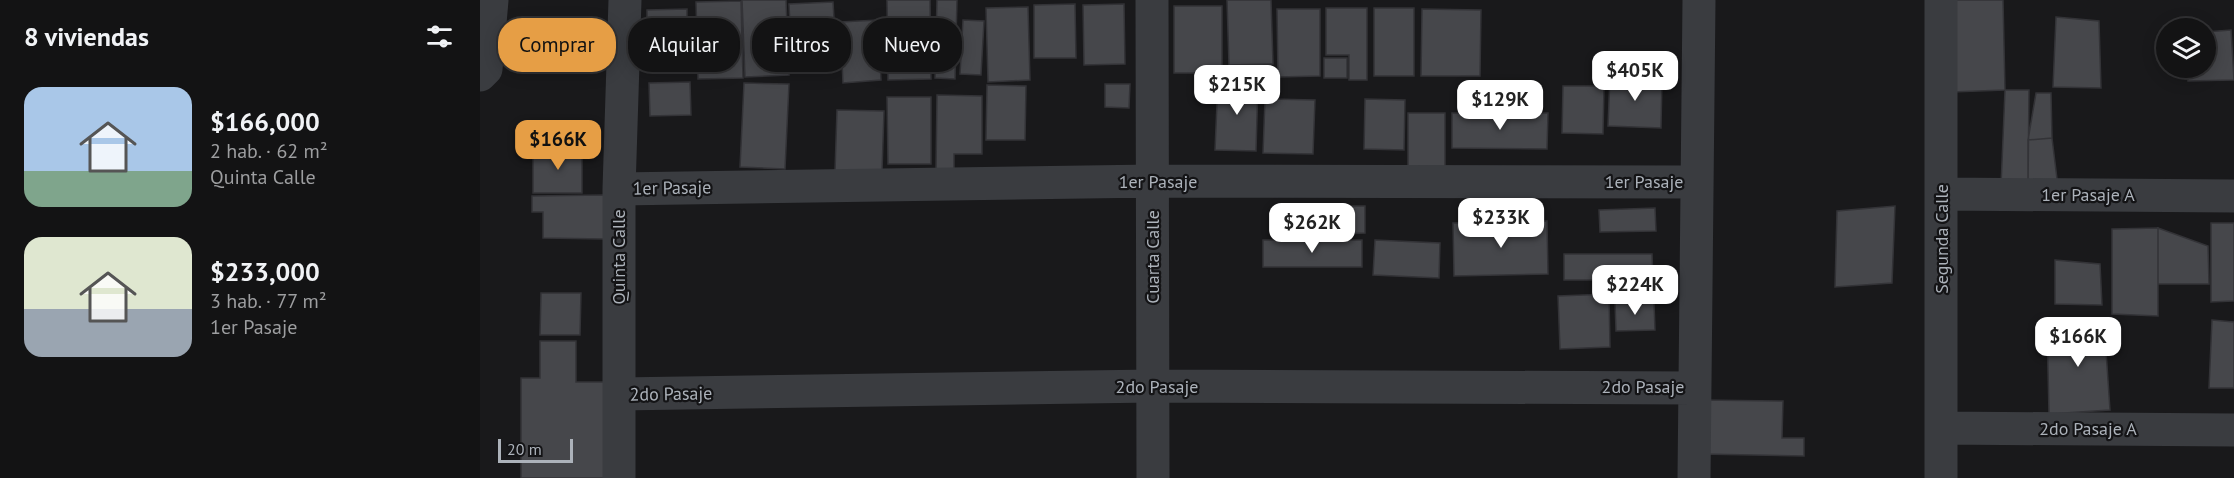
<!DOCTYPE html>
<html lang="es">
<head>
<meta charset="utf-8">
<style>
	body { margin:0; font-family:"PT Sans",sans-serif; background:#1c1c1d; color:#f1f3f6; height:100vh; display:flex; flex-direction:column; font-size:22px; white-space:nowrap }
	* { box-sizing:border-box; margin:0 }
	p { font-size:20px; color:#9d9ea0 }
	.icon { flex:none; width:33px; height:33px; fill:none; stroke:currentColor; stroke-width:2; stroke-linecap:round; stroke-linejoin:round }
	.map { position:relative; flex:1; overflow:hidden }
	.side { display:flex; flex-direction:column; background:#131314; width:480px }
	.side>* { flex:none }
	.hud { position:absolute; left:18px; top:18px; width:570px; height:54px; display:flex; gap:12px }
	.fabs { position:absolute; left:1676px; top:18px; display:grid; gap:12px }
	.fabs a { display:grid; place-items:center; width:60px; height:60px; border-radius:50%; background:#131314; box-shadow:0 3px 15px #0003,0 0 0 2px #323234; font-size:30px }
	.scale { position:absolute; left:18px; bottom:15px; width:75px; box-sizing:border-box; padding-left:6px; border:3px solid #acb2ba; border-top:0; font-size:16px; line-height:21px; white-space:nowrap; color:#acb2ba; -webkit-text-stroke:4px #141416; paint-order:stroke }
	.price { position:absolute; translate:-50% -51px; padding:0 14px; border-radius:12px; background:#fff; color:#222; font-size:20px; line-height:39px; filter:drop-shadow(0 2px 3px #0008) }
	.price::after { content:''; position:absolute; left:50%; top:36px; width:18px; height:14px; margin-left:-9px; background:inherit; clip-path:polygon(0 0,100% 0,50% 100%) }
	.price.current { background:#e69e45; color:#111 }
	ul { padding:0; list-style:none }
	li { display:flex; align-items:center; gap:18px; height:150px; padding:0 24px }
	li span { display:grid; place-items:center; flex:none; width:168px; height:120px; border-radius:18px; color:#555 }
	li>.icon { margin-inline-start:auto }
	span .icon { width:72px; height:72px; fill:#fffc; stroke-width:1 }
	li b { font-size:26px }
	h2 { display:flex; justify-content:space-between; align-items:center; height:72px; padding:0 24px; font-size:26px }
	.tag { padding:0 21px; border-radius:24px; background:#131314; box-shadow:0 3px 15px #0003,0 0 0 2px #323234; font-size:21px; line-height:54px }
	.tag.current { background:#e69e45; color:#111 }
	main { display:flex; flex:1; min-height:0 }
	.map>svg:first-child { display:block }
	.building { fill:#46474b; stroke:#333337; stroke-width:1.5 }
	.lines { fill:none; stroke-linecap:round; stroke-linejoin:round }
	.minor { stroke:#3a3c40; stroke-width:33 }
	.labels { text-anchor:middle; stroke-width:4.5; stroke-linejoin:round; paint-order:stroke }
	.street-label { font-size:18px; fill:#acb2ba; stroke:#141416 }
</style>
</head>
<body>
<main>
<section class="side">
<h2>8 viviendas<svg class="icon" aria-label="filters" viewBox="0 0 24 24"><path d="M4 7h16M4 17h16"/><circle cx="9" cy="7" r="2"/><circle cx="15" cy="17" r="2"/></svg></h2>
<ul>
<li><span style="background:linear-gradient(#a9c7e8 70%,#7fa58c 0)"><svg class="icon" aria-label="home" viewBox="0 0 24 24"><path d="M3 11l9-7 9 7M6 9v11h12V9"/></svg></span><div><b>$166,000</b><p>2 hab. · 62 m²</p><p>Quinta Calle</p></div></li>
<li><span style="background:linear-gradient(#dfe7d0 60%,#9aa5b1 0)"><svg class="icon" aria-label="home" viewBox="0 0 24 24"><path d="M3 11l9-7 9 7M6 9v11h12V9"/></svg></span><div><b>$233,000</b><p>3 hab. · 77 m²</p><p>1er Pasaje</p></div></li>
</ul>
</section>
<div class="map">
<svg width="1754" height="478" viewBox="0 0 1754 478">
	<rect width="100%" height="100%" fill="#19191b"/>
	<!-- building -->
	<path class="building" d="M262,0h44l3,75 -44,2z
		M407,0h43l1,79 -43,1z
		M457,0h20l-2,79 -20,-1z
		M747,0h44l2,64 -44,1z
		M1470,0h53l2,90 -53,2z
		M261,1l2,77 -45,1 -2,-77z
		M353,2l4,64 -45,3 -3,-65z
		M595,4l1,54h-42v-53z
		M644,4l1,60 -41,1 -1,-60z
		M694,6h48v67h-48z
		M548,7l2,73 -42,2 -2,-74z
		M846,8h41v72h-18v-25h-23z
		M894,8h40v68h-40z
		M207,9v55h-40v-54z
		M797,9h43v67l-42,1z
		M942,9l59,1 -1,66h-59z
		M1576,17l43,4 2,67 -48,-1z
		M398,20l3,60 -38,3 -3,-61z
		M483,20l21,1 -3,54 -21,-1z
		M1751,30l3,50 -46,1v-13h17v-36z
		M844,58h23v20h-23z
		M1130,76l52,2 -1,50 -53,-2z
		M738,80l40,2 -2,69 -41,-1z
		M210,82l1,33 -41,1 -1,-33z
		M264,83l45,1 -4,85 -45,-2z
		M625,84h25l-1,24 -24,-1z
		M507,85l39,1 -1,54h-39z
		M1083,86h41l-1,48 -41,-1z
		M1525,90h24l-1,96h-27z
		M1556,93h15l1,45 -24,2z
		M457,95l45,1v58h-28v16h-18z
		M407,97h44v67h-43z
		M785,99l50,1 -2,54 -50,-1z
		M885,99l40,1 -1,50 -40,-1z
		M357,110l47,1 -2,61 -47,-1z
		M928,113h37v54h-37z
		M972,113h96l-1,36 -95,-1z
		M1572,138l6,49 -30,-1v-46z
		M102,148v45h-49v-44z
		M124,195v44l-61,-1v-26h-11v-16z
		M861,206h24v27l-24,1z
		M1415,206l-3,77 -57,4 2,-76z
		M1175,208l1,23 -56,1 -1,-22z
		M831,212h19v20l-19,-1z
		M1067,221l1,53 -94,2 -1,-53z
		M1731,223h23v78l-23,1z
		M1678,228v88l-46,-2v-85z
		M1678,228l50,18 1,38h-51z
		M783,240h99v27h-99z
		M895,240l65,3 -1,35 -66,-3z
		M1084,254h88l1,26h-89z
		M1575,260l45,4 2,41 -47,-1z
		M61,293h40l-1,42h-40z
		M1129,294l1,53 -50,2 -2,-53z
		M1135,302h39l1,28 -39,1z
		M1732,320l22,2v66h-25z
		M1624,321l6,89 -61,4 -2,-89z
		M60,341h36v41h30v96h-85v-100h19z
		M1221,400l82,1 -1,37h22v18l-104,-2z"/>
	<g class="lines">
		<!-- minor -->
		<path class="minor" d="M672,0l1,478
			M1461,0v478
			M0,75l6,-6 6,-69
			M139,189l534,-8 544,1
			M1462,194l292,2
			M139,394l534,-8 542,2
			M1461,428l293,2
			M139,478v-289l6,-189
			M1214,478l5,-478"/>
	</g>
	<g class="labels">
		<!-- street labels -->
		<g class="street-label">
			<text x="678" y="188">1er Pasaje</text>
			<text x="1164" y="188">1er Pasaje</text>
			<text transform="translate(192 188) rotate(-1)" y="6">1er Pasaje</text>
			<text x="1608" y="201">1er Pasaje A</text>
			<text transform="translate(1462 239) rotate(-90)" y="6">Segunda Calle</text>
			<text transform="translate(139 257) rotate(-90)" y="6">Quinta Calle</text>
			<text transform="translate(673 257) rotate(-90)" y="6">Cuarta Calle</text>
			<text x="677" y="393">2do Pasaje</text>
			<text x="1163" y="393">2do Pasaje</text>
			<text transform="translate(191 394) rotate(-1)" y="6">2do Pasaje</text>
			<text x="1608" y="435">2do Pasaje A</text>
		</g>
	</g>
</svg>
<div class="fabs">
<a><svg class="icon" aria-label="layers" viewBox="0 0 24 24"><path d="M12 4l9 5-9 5-9-5zM3 14l9 5 9-5"/></svg></a>
</div>
<div class="scale">20 m</div>
<b class="price" style="left:1155px;top:102px">$405K</b>
<b class="price" style="left:757px;top:116px">$215K</b>
<b class="price" style="left:1020px;top:131px">$129K</b>
<b class="price current" style="left:78px;top:171px">$166K</b>
<b class="price" style="left:1021px;top:249px">$233K</b>
<b class="price" style="left:832px;top:254px">$262K</b>
<b class="price" style="left:1155px;top:316px">$224K</b>
<b class="price" style="left:1598px;top:368px">$166K</b>
<div class="hud">
<a class="tag current">Comprar</a>
<a class="tag">Alquilar</a>
<a class="tag">Filtros</a>
<a class="tag">Nuevo</a>
</div>
</div>
</main>
</body>
</html>
